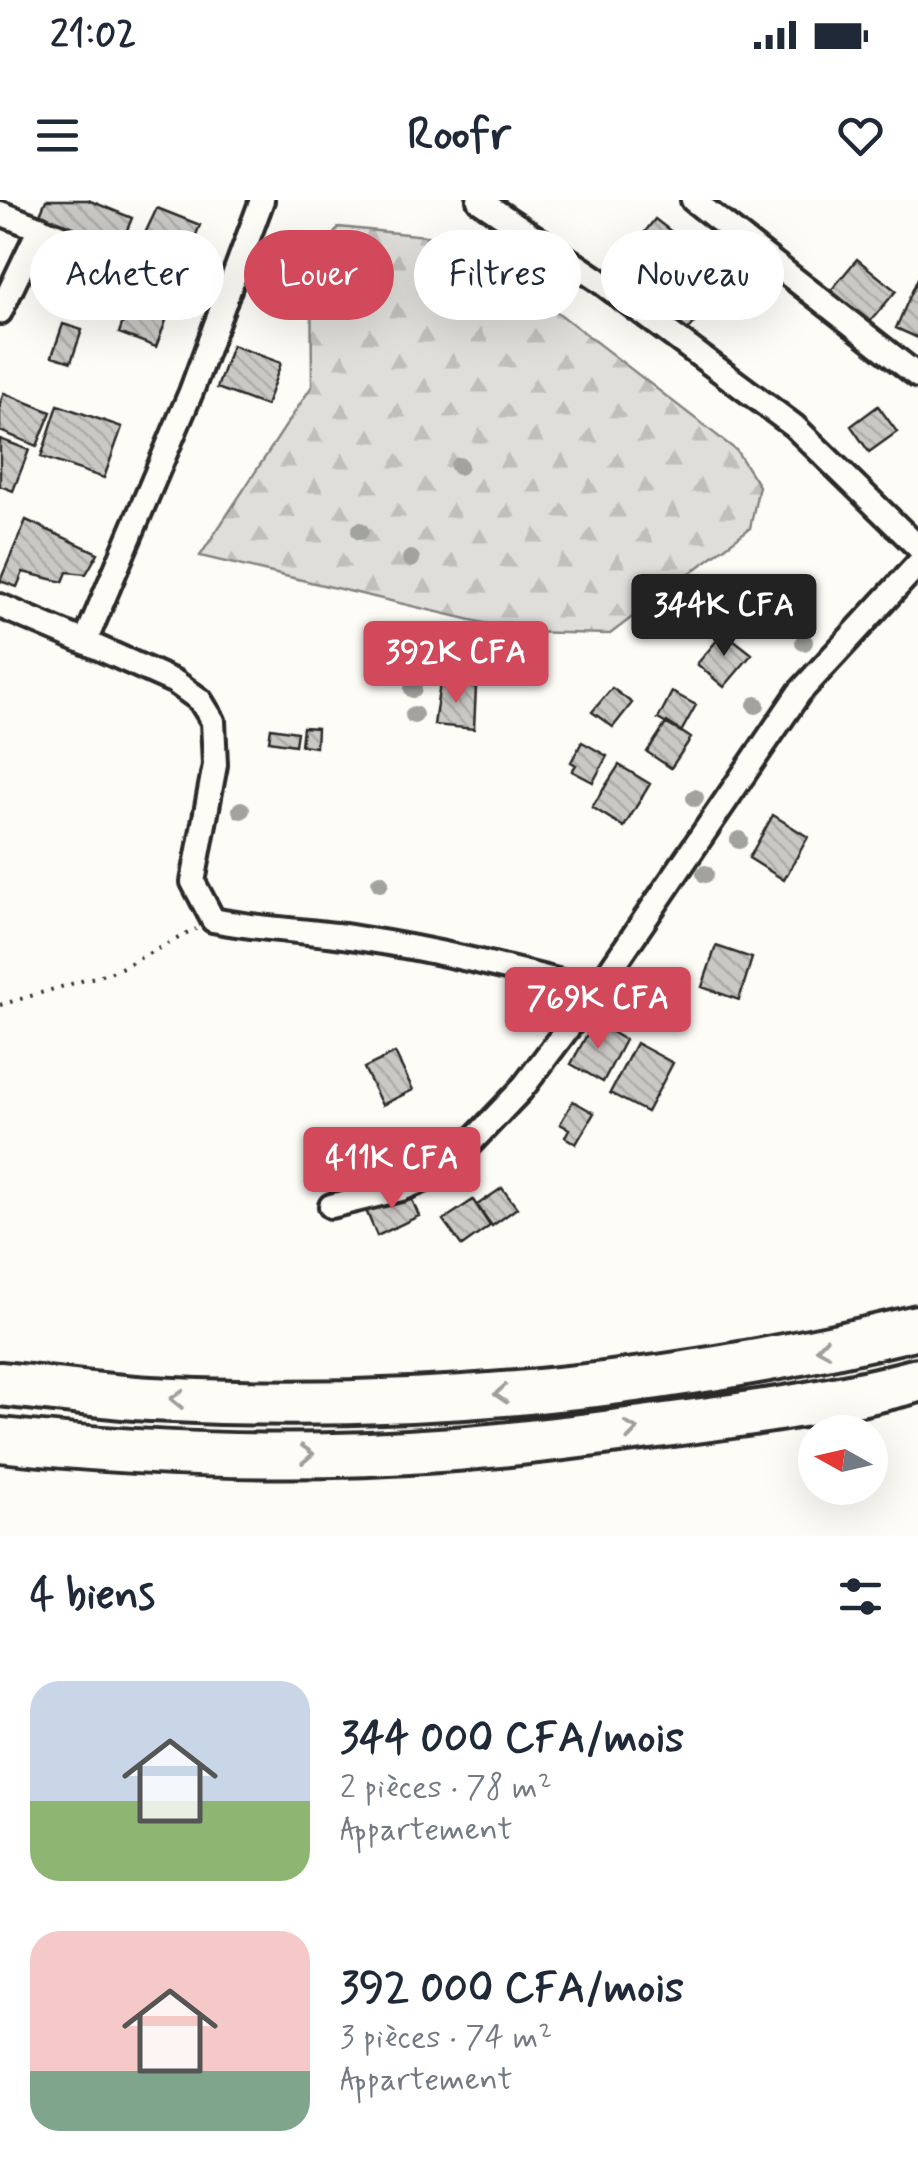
<!DOCTYPE html>
<html lang="fr">
<head>
<meta charset="utf-8">
<style>
	body { margin:0; font-family:Mynerve,sans-serif; background:#f2f2f3; color:#1f2937; height:100vh; display:flex; flex-direction:column; font-size:38px; white-space:nowrap }
	* { box-sizing:border-box; margin:0 }
	p { font-size:32px; color:#747a83 }
	.icon { flex:none; width:55px; height:55px; fill:none; stroke:currentColor; stroke-width:2; stroke-linecap:round; stroke-linejoin:round }
	.map { position:relative; height:1336px; overflow:hidden }
	.sheet { display:flex; flex-direction:column; background:#fff; flex:1 }
	.sheet>* { flex:none }
	.top-card { position:absolute; left:30px; top:30px; width:860px; height:90px; display:flex; gap:20px }
	.needle { width:65px; rotate:278deg }
	.buttons { position:absolute; left:798px; top:1215px; display:grid; gap:20px }
	.buttons a { display:grid; place-items:center; width:90px; height:90px; border-radius:50%; background:#fff; box-shadow:0 10px 40px #0002; font-size:50px }
	.price { position:absolute; translate:-50% -85px; padding:0 22px; border-radius:10px; background:#d1495b; color:#fff; font-size:32px; line-height:65px; filter:drop-shadow(0 2px 5px #0008) }
	.price::after { content:''; position:absolute; left:50%; top:60px; width:30px; height:22px; margin-left:-15px; background:inherit; clip-path:polygon(0 0,100% 0,50% 100%) }
	.price.on { background:#222; color:#fff }
	ul { padding:0; list-style:none }
	li { display:flex; align-items:center; gap:30px; height:250px; padding:0 30px }
	li span { display:grid; place-items:center; flex:none; width:280px; height:200px; border-radius:30px; color:#555 }
	li>.icon { margin-inline-start:auto }
	span .icon { width:120px; height:120px; fill:#fffc; stroke-width:1 }
	li b { font-size:42px }
	h2 { display:flex; justify-content:space-between; align-items:center; height:120px; padding:0 30px; font-size:42px }
	.pill { padding:0 35px; border-radius:45px; background:#fff; box-shadow:0 10px 40px #0002; font-size:35px; line-height:90px }
	.pill.on { background:#d1495b; color:#fff }
	.status { display:flex; justify-content:space-between; align-items:center; height:70px; padding:0 50px; background:#fff; direction:ltr }
	.status svg { height:28px; fill:currentColor }
	header { display:flex; justify-content:space-between; align-items:center; height:130px; padding:0 30px; background:#fff; font-size:45px; font-weight:700 }
	.map>svg:first-child { display:block }
	.forest { fill:url(#forest-firs); stroke:#858482; stroke-width:2.5 }
	.building { fill:url(#building-back-hatch); stroke:#2b2b2b; stroke-width:2.5 }
	.lines { fill:none; stroke-linecap:round; stroke-linejoin:round }
	.street-casing { stroke:#2b2b2b; stroke-width:30 }
	.highway-casing { stroke:#2b2b2b; stroke-width:50 }
	.path { stroke:#2b2b2b; stroke-width:4; stroke-dasharray:2.5 8; stroke-linecap:butt }
	.street { stroke:#fdfcf7; stroke-width:22 }
	.highway { stroke:#fdfcf7; stroke-width:42 }
	.tree { fill:#a2a29f }
	.oneway { stroke:#9e9e9b }
</style>
</head>
<body>
<div class="status"><b>21:02</b><svg viewBox="0 0 49 12"><path d="M0 12V9h3v3zM5 12V6h3v6zM10 12V3h3v9zM15 12V0h3v12zM26 1h20v11H26zM47 4h2v5h-2z"/></svg></div>
<header><svg class="icon" aria-label="menu" viewBox="0 0 24 24"><path d="M4 6h16M4 12h16M4 18h16"/></svg>Roofr<svg class="icon" aria-label="heart" viewBox="0 0 24 24"><path d="M12 20l-8-8c-3-5 5-10 8-4 3-6 11-1 8 4z"/></svg></header>
<div class="map">
<svg width="918" height="1336" viewBox="0 0 918 1336">
	<defs>
		<pattern id="forest-firs" width="22" height="20" patternUnits="userSpaceOnUse" patternTransform="scale(2.5)"><rect width="22" height="20" fill="#dfdeda"/><path d="M5 1l3.5 6h-7zM16 11l3.5 6h-7z" fill="#c0bfbb"/></pattern>
		<pattern id="building-back-hatch" width="6" height="6" patternUnits="userSpaceOnUse" patternTransform="scale(2.5)"><rect width="6" height="6" fill="#c9c8c4"/><path d="M-1 5l2 2M0 0l6 6M5-1l2 2" fill="none" stroke="#adaca9"/></pattern>
	</defs>
	<rect width="100%" height="100%" fill="#fdfcf7"/>
	<filter id="ink" filterUnits="userSpaceOnUse"><feTurbulence type="fractalNoise" baseFrequency=".01" numOctaves="2"/><feDisplacementMap in="SourceGraphic" scale="20" xChannelSelector="R" yChannelSelector="G"/><feConvolveMatrix kernelMatrix="1 2 1 2 8 2 1 2 1" color-interpolation-filters="sRGB"/></filter>
	<g filter="url(#ink)">
		<!-- forest -->
		<path class="forest" d="M339,27l125,13 272,210 23,36 -9,42 -140,106 -88,-2 -322,-76 112,-170 -1,-122z"/>
		<!-- building -->
		<path class="building" d="M46,0h42l44,18 -15,36 -80,-33z
			M157,8l43,17 -14,35 -19,-5 -1,4 -18,1 -9,-14z
			M655,19l75,58 -46,59 -75,-58z
			M857,59l39,32 -39,46 -38,-32z
			M918,78v60l-22,-10z
			M129,104l38,14 -11,29 -37,-14z
			M63,124l19,6 -11,32 -19,-6z
			M232,145l49,18 -15,43 -49,-18z
			M4,193l47,19 -14,34 -37,-15v-28z
			M58,205l64,22 -18,51 -63,-21z
			M878,206l19,26 -28,20 -18,-26z
			M0,239l29,11 -16,41 -13,-5z
			M26,320l72,33 -12,21 -19,-2 -4,10 -40,-10 -6,15 -17,-6z
			M724,432l28,22 -28,33 -27,-23z
			M440,483l36,4 -2,42 -40,-4z
			M612,488l20,15 -19,24 -21,-15z
			M672,492l24,13 -15,27 -23,-13z
			M667,522l24,16 -20,30 -24,-16z
			M303,527l14,1 -1,19 -15,-2z
			M271,528l26,4 -2,13 -26,-4z
			M582,542l25,14 -14,26 -21,-11 4,-6 -5,-3z
			M619,565l31,19 -26,43 -32,-20z
			M773,615l35,22 -24,43 -35,-22z
			M716,746l36,12 -13,42 -37,-13z
			M594,822l31,18 -22,42 -32,-18z
			M636,843l37,20 -26,49 -37,-19z
			M395,853l18,37 -31,15 -18,-37z
			M573,901l21,12 -18,31 -11,-7 4,-8 -9,-5z
			M407,988l12,28 -42,20 -12,-28z
			M502,988l15,20 -25,18 -15,-21z
			M473,1000l17,26 -28,20 -19,-26z"/>
		<g class="lines">
			<defs>
				<path id="street" d="M479,0l118,79 197,147 124,121
					M693,0l225,176
					M0,13l225,88
					M0,112l40,-84
					M0,406l85,36 106,-250 71,-192
					M85,442l90,40 25,18 13,21 2,44 -22,117 20,38c48,10 96,10 144,18 81,12 159,32 239,53
					M331,1006l70,-17 27,-11 25,-17 68,-71 75,-99 203,-298 119,-129"/>
				<path id="highway" d="M0,1184c50,5 101,12 151,15 256,14 518,-11 767,-72
					M0,1240c145,15 293,21 439,10 75,-5 151,-15 226,-25 84,-11 171,-23 253,-45"/>
			</defs>
			<!-- street casing -->
			<use href="#street" class="street-casing"/>
			<!-- highway casing -->
			<use href="#highway" class="highway-casing"/>
			<!-- path -->
			<path class="path" d="M0,805l115,-34 81,-42"/>
			<!-- street -->
			<use href="#street" class="street"/>
			<!-- highway -->
			<use href="#highway" class="highway"/>
		</g>
		<!-- trees -->
		<g class="tree">
			<circle cx="459" cy="266" r="9"/>
			<circle cx="360" cy="331" r="9"/>
			<circle cx="411" cy="359" r="9"/>
			<circle cx="804" cy="442" r="9"/>
			<circle cx="413" cy="489" r="9"/>
			<circle cx="756" cy="505" r="9"/>
			<circle cx="414" cy="515" r="9"/>
			<circle cx="695" cy="598" r="9"/>
			<circle cx="241" cy="610" r="9"/>
			<circle cx="739" cy="640" r="9"/>
			<circle cx="705" cy="674" r="9"/>
			<circle cx="380" cy="683" r="9"/>
		</g>
		<!-- one-way arrows -->
		<defs><path id="oneway-chevron" d="M-2-3.5L2.5 0L-2 3.5" fill="none" stroke-width="1.6" stroke-linecap="round" stroke-linejoin="round" transform="scale(2.5)"/></defs>
		<g class="oneway">
			<use href="#oneway-chevron" transform="translate(823 1148) rotate(171)"/>
			<use href="#oneway-chevron" transform="translate(501 1194) rotate(176)"/>
			<use href="#oneway-chevron" transform="translate(177 1199) rotate(-179)"/>
			<use href="#oneway-chevron" transform="translate(631 1230) rotate(-8)"/>
			<use href="#oneway-chevron" transform="translate(307 1254) rotate(-2)"/>
		</g>
	</g>
</svg>
<div class="buttons">
<a><svg class="needle" viewBox="-14 -14 28 28"><path d="M0-13l5 13h-10z" fill="#e53935"/><path d="M0 13l5-13h-10z" fill="#747a83"/></svg></a>
</div>
<b class="price on" style="left:724px;top:459px">344K CFA</b>
<b class="price" style="left:456px;top:506px">392K CFA</b>
<b class="price" style="left:598px;top:852px">769K CFA</b>
<b class="price" style="left:392px;top:1012px">411K CFA</b>
<div class="top-card">
<a class="pill">Acheter</a>
<a class="pill on">Louer</a>
<a class="pill">Filtres</a>
<a class="pill">Nouveau</a>
</div>
</div>
<section class="sheet">
<h2>4 biens<svg class="icon" aria-label="filters" viewBox="0 0 24 24"><path d="M4 7h16M4 17h16"/><circle cx="9" cy="7" r="2"/><circle cx="15" cy="17" r="2"/></svg></h2>
<ul>
<li><span style="background:linear-gradient(#c9d6e8 60%,#8fb573 0)"><svg class="icon" aria-label="home" viewBox="0 0 24 24"><path d="M3 11l9-7 9 7M6 9v11h12V9"/></svg></span><div><b>344 000 CFA/mois</b><p>2 pièces · 78 m²</p><p>Appartement</p></div></li>
<li><span style="background:linear-gradient(#f6c9c9 70%,#7fa58c 0)"><svg class="icon" aria-label="home" viewBox="0 0 24 24"><path d="M3 11l9-7 9 7M6 9v11h12V9"/></svg></span><div><b>392 000 CFA/mois</b><p>3 pièces · 74 m²</p><p>Appartement</p></div></li>
</ul>
</section>
</body>
</html>
